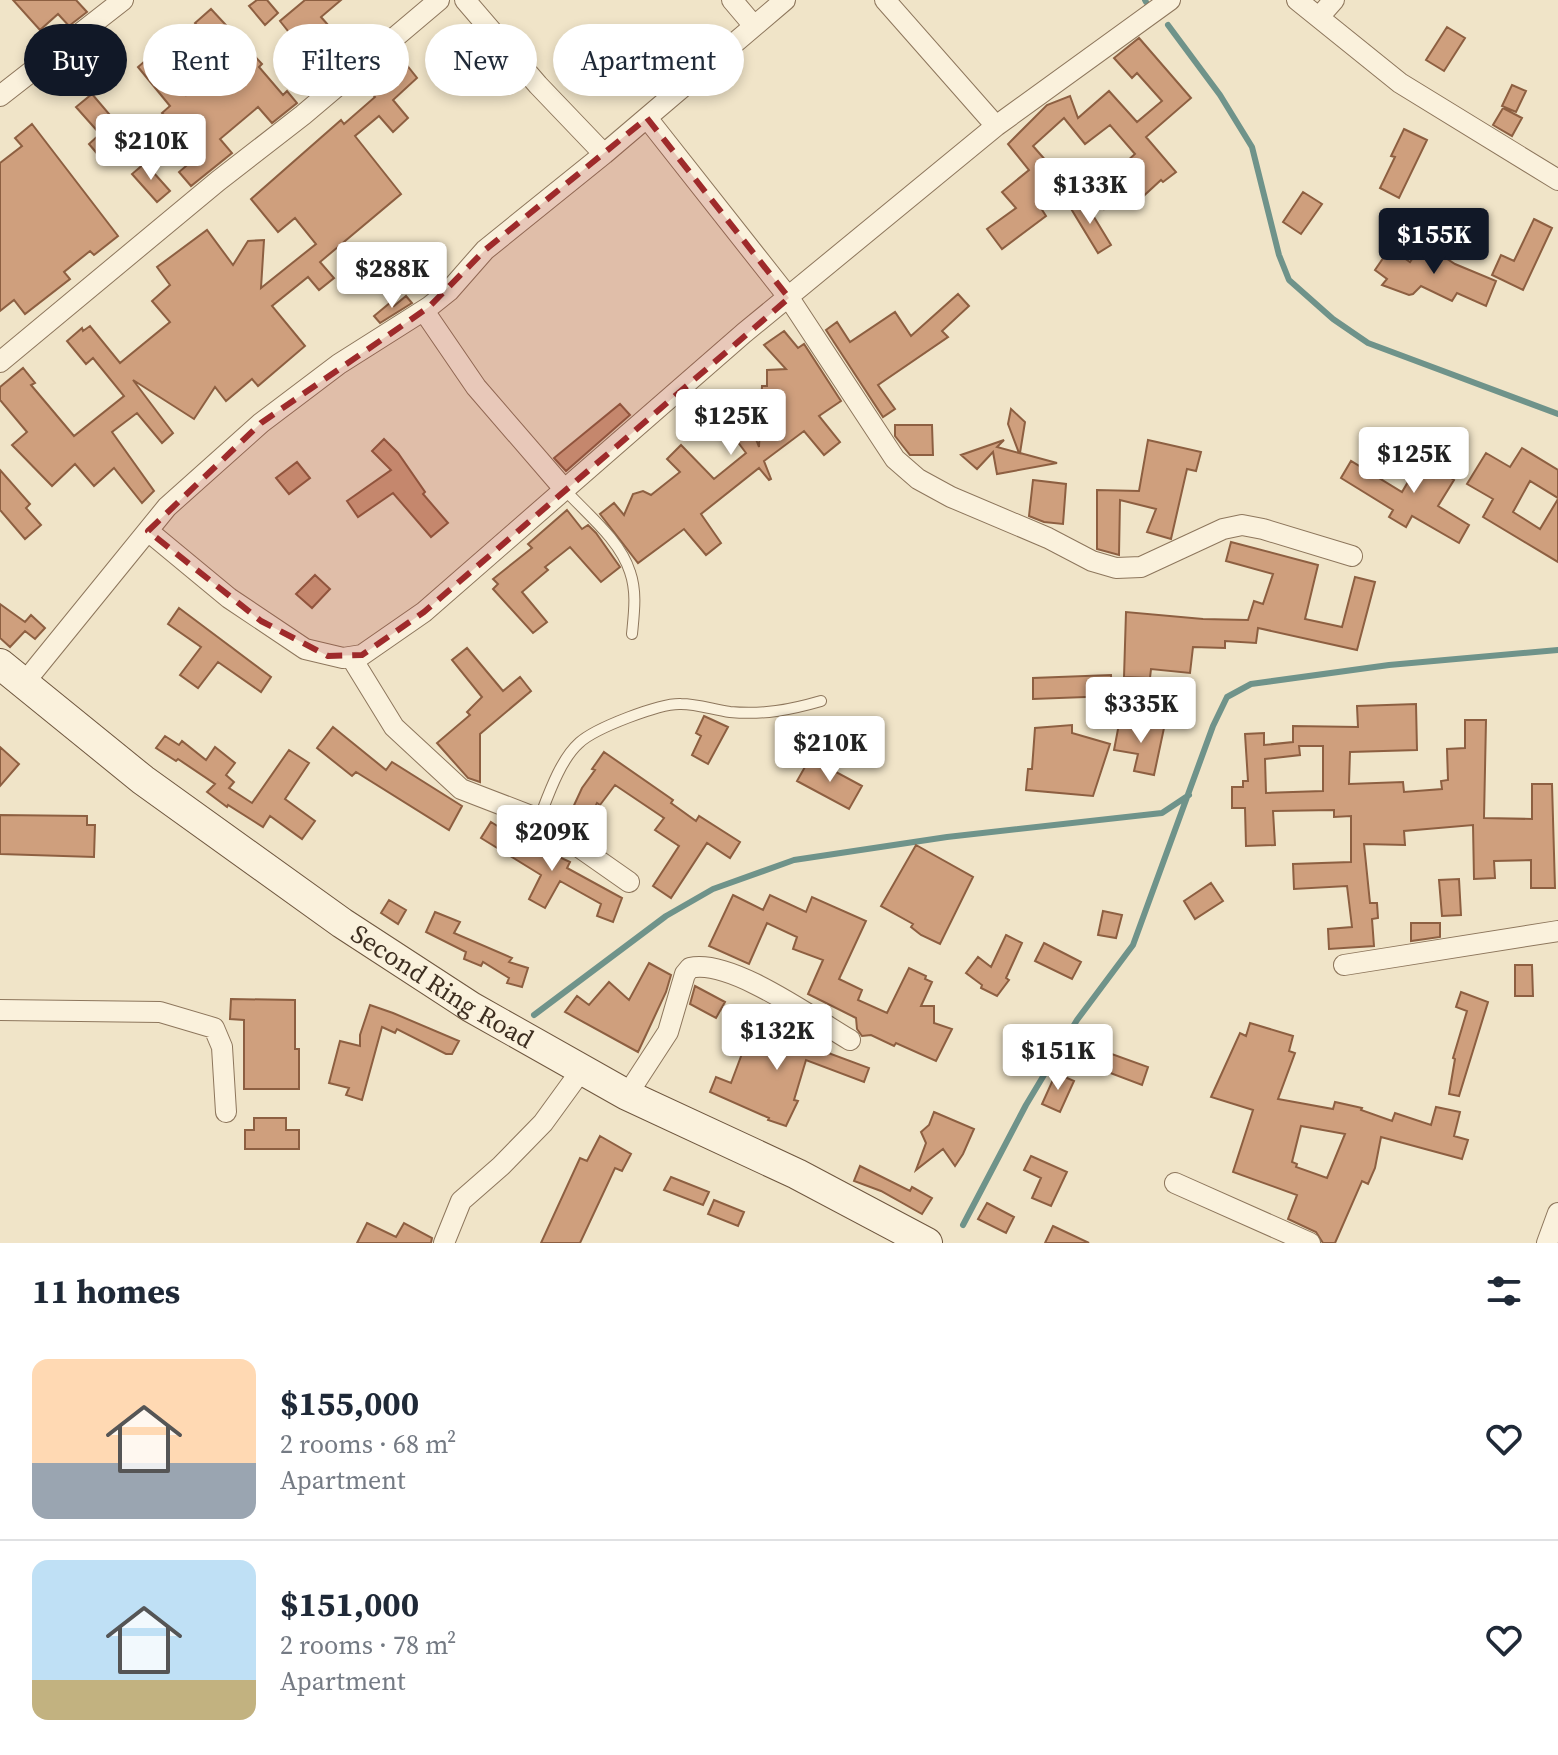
<!DOCTYPE html>
<html lang="en">
<head>
<meta charset="utf-8">
<style>
	body { margin:0; font-family:"Source Serif 4",serif; background:#f6f6f7; color:#1f2937; height:100vh; display:flex; flex-direction:column; font-size:30px; white-space:nowrap }
	* { box-sizing:border-box; margin:0 }
	p { font-size:26px; color:#747a83 }
	.icon { flex:none; width:44px; height:44px; fill:none; stroke:currentColor; stroke-width:2; stroke-linecap:round; stroke-linejoin:round }
	.map { position:relative; height:1243px; overflow:hidden }
	.sheet { display:flex; flex-direction:column; background:#fff; flex:1 }
	.sheet>* { flex:none }
	.guide { position:absolute; left:24px; top:24px; width:800px; height:72px; display:flex; gap:16px }
	.price { position:absolute; translate:-50% -68px; padding:0 18px; border-radius:8px; background:#fff; color:#222; font-size:26px; line-height:52px; filter:drop-shadow(0 2px 4px #0008) }
	.price::after { content:''; position:absolute; left:50%; top:48px; width:24px; height:18px; margin-left:-12px; background:inherit; clip-path:polygon(0 0,100% 0,50% 100%) }
	.price.current { background:#111827; color:#fff }
	ul { padding:0; list-style:none }
	li { display:flex; align-items:center; gap:24px; height:200px; padding:0 32px }
	li+li { border-top:2px solid #e0e1e3 }
	li span { display:grid; place-items:center; flex:none; width:224px; height:160px; border-radius:16px; color:#555 }
	li>.icon { margin-inline-start:auto }
	span .icon { width:96px; height:96px; fill:#fffc; stroke-width:1 }
	li b { font-size:34px }
	h2 { display:flex; justify-content:space-between; align-items:center; height:96px; padding:0 32px; font-size:34px }
	.pill { padding:0 28px; border-radius:36px; background:#fff; box-shadow:0 4px 12px #0003; font-size:28px; line-height:72px }
	.pill.current { background:#111827; color:#fff }
	.map>svg:first-child { display:block }
	.lines { fill:none; stroke-linecap:round; stroke-linejoin:round }
	.stream { stroke:#6f938a; stroke-width:6 }
	.building { fill:#cf9f7d; stroke:#8d5f41; stroke-width:2; fill-rule:evenodd }
	.lane-casing { stroke:#8d765c; stroke-width:12 }
	.street-casing { stroke:#8d765c; stroke-width:22 }
	.secondary-casing { stroke:#6f573f; stroke-width:32 }
	.lane { stroke:#faf1dc; stroke-width:10 }
	.street { stroke:#faf1dc; stroke-width:20 }
	.secondary { stroke:#faf1dc; stroke-width:30 }
	.marked { fill:#9e2a2b; fill-opacity:0.2; stroke:#9e2a2b; stroke-width:6; stroke-dasharray:16 10; stroke-linejoin:round }
	.labels { text-anchor:middle; stroke-width:7; stroke-linejoin:round; paint-order:stroke }
	.street-label { font-size:26px; fill:#3d2e20; stroke:#f7eed8 }
</style>
</head>
<body>
<div class="map">
<svg width="1558" height="1243" viewBox="0 0 1558 1243">
	<rect width="100%" height="100%" fill="#f0e4c8"/>
	<g class="lines">
		<!-- stream -->
		<path class="stream" d="M1145,0l1,2
			M1168,25l52,70 32,52 27,108 10,25 44,39 35,24 190,71
			M534,1015l132,-99 47,-27 81,-29 153,-23 215,-24 27,-18
			M963,1225l63,-120 51,-85 56,-75 80,-219 14,-29 24,-13 138,-19 169,-15"/>
	</g>
	<!-- building -->
	<path class="building" d="M13,0h63l11,12 -18,14 -11,-12 -18,16z
		M257,0h10l11,13 -13,12 -16,-19z
		M305,0h36l-20,17 22,25 -16,13 -24,-28 -11,9 -12,-15z
		M211,9l51,55 -3,3 24,28 4,-4 10,12 -25,20 -14,-16 -38,32 12,14 -41,33 -12,-14 20,-17 -21,-23 -16,14 -14,-16 17,-14 -3,-3 8,-7 -32,-39 14,-12 34,40 41,-35 -32,-37z
		M1447,27l18,11 -21,33 -18,-11z
		M1139,38l52,60 -45,39 30,35 -13,10 -2,-2 -24,22 -11,-12 -22,19 -14,-15 45,-40 -25,-29 -25,19 -21,-26 -31,28 29,33 -25,23 9,14 -44,33 -15,-20 29,-21 -14,-16 27,-22 -21,-26 39,-39 23,-9 8,22 31,-27 28,31 25,-21 -25,-28 -5,5 -18,-20z
		M406,64l11,14 -24,22 15,18 -15,14 -14,-16 -24,20 46,58 -81,68 14,16 -15,12 -11,-13 -36,29 33,40 -47,40 -6,-7 -26,22 -11,-14 -21,32 -61,-39 40,53 -11,10 -25,-30 -25,19 42,59 -12,12 -28,-35 -20,18 -19,-22 -23,22 -40,-41 15,-13 -27,-32v-13l23,-19 12,15 -4,2 43,51 50,-40 -31,-38 -7,6 -19,-23 15,-13 1,3 7,-5 30,37 50,-41 -18,-21 18,-16 -13,-18 50,-37 26,35 15,-24 16,-1 -3,48 55,-44 -21,-26 -17,14 -27,-33 90,-79 3,4 31,-27 -5,-6z
		M1512,85l14,6 -10,21 -14,-6z
		M92,94l35,41 -27,22 -11,-13 11,-10 -24,-27z
		M1503,108l19,10 -10,18 -19,-11z
		M32,124l86,112 -24,19 -4,-4 -26,21 6,7 -45,35 -11,-14 -14,11v-148l22,-17 -7,-8z
		M1404,129l23,11 -28,58 -19,-10 15,-31 -4,-1z
		M145,163l25,28 -13,11 -25,-28z
		M1303,192l19,12 -21,30 -18,-12z
		M1083,199l28,46 -13,8 -28,-46z
		M1534,219l18,9 -29,62 -31,-15 9,-20 13,6z
		M1423,243l32,21 41,17 -10,25 -29,-13 -5,8 -31,-15 -8,8 -4,1 -27,-10 5,-6 -12,-9 15,-22 20,14z
		M958,294l11,12 -27,25 6,6 -70,48 17,24 -12,8 -57,-87 11,-8 13,20 45,-30 16,24z
		M406,296l6,7 -32,20 -6,-7 17,-14 3,4z
		M784,331l14,17 6,-4 37,57 -22,15 21,26 -16,13 -20,-24 -40,30 7,18 -2,1 -10,-12 -58,46 20,29 -15,12 -22,-26 -46,34 -38,-49 14,-11 10,12 9,-21 10,-3 8,4 29,-23 -13,-13 14,-14 33,34 32,-26 -9,-12 15,-12 7,18 3,-61h5v-16l19,-1 -22,-24z
		M620,404l10,11 -64,56 -12,-13z
		M1011,409l14,13 -5,31 37,10 -60,11 -4,-22 -16,17 -16,-14 43,-15 -7,7 22,6 -11,-29z
		M895,425h37l1,30h-23l-15,-19z
		M384,439l14,14 27,39 -2,2 25,29 -17,14 -38,-44 -35,24 -11,-16 44,-31 -19,-19z
		M1148,440l53,12 -5,19 -9,-2 -16,70 -24,-7 9,-23 -36,-9 -1,55 -22,-6v-59l42,1z
		M1429,446l17,10 -8,14 16,10 -16,26 31,19 -10,18 -47,-27 -6,11 -17,-10 4,-7 -52,-32 10,-17 51,31z
		M1522,448l36,22v28l-28,-17 -17,31 27,17 18,-30v63l-75,-45 10,-18 -26,-15 19,-31 24,14z
		M297,462l13,16 -21,16 -13,-16z
		M0,470l30,34 -4,4 15,17 -16,14 -25,-29z
		M1033,480l33,4 -3,40 -19,-2 -15,-6z
		M567,510l15,19 6,-4 8,8 24,34 -19,15 -31,-35 -25,20 3,3 -26,22 25,30 -14,11 -40,-44 5,-5 -5,-5 39,-31 -4,-4z
		M1231,542l87,23 -13,54 37,8 13,-50 20,5 -18,68 -99,-22 -2,15 -31,-2v7l-32,-1 -3,26 -39,-4 -1,9 -26,-1 2,-65 77,7 45,1 6,-19 9,3 10,-30 -47,-13z
		M315,575l15,14 -18,19 -16,-14z
		M0,604l25,18 6,-7 14,13 -10,11 -10,-8 -15,16 -10,-9z
		M179,608l92,69 -10,15 -43,-30 -20,26 -18,-13 21,-28 -33,-23z
		M467,648l36,43 17,-14 11,14 -51,43v48l-12,-4 -31,-35 33,-28 -3,-3 15,-15 -30,-37z
		M1111,675l1,21 -79,3v-21z
		M1416,704l1,46 -67,2 -1,32 54,-2 1,10 38,-3 -1,-8 7,-1 -1,-31 18,-1v-28h21l-2,98 48,1v-35h20l3,104h-24v-28l-37,1 1,17 -21,1 -1,-54 -69,6 1,14 -41,-1 6,59h7l1,15 -6,1 2,27 -45,3 -1,-20 24,-2 -5,-41 -53,3 -1,-25 58,-2v-46l-17,1v-7l-61,1 2,34 -29,1 -1,-38h-13v-21h11v-6h5l-3,-47 19,-1v12l29,-3v-16l65,1 -1,-21zM1299,746h24v45l-57,2 -1,-34 35,-4z
		M704,716l24,11 -20,37 -16,-9 9,-19 -5,-3z
		M1119,724l25,4 1,-4 19,4 -10,47 -20,-4 4,-17 -24,-4z
		M1072,725v8l38,11 -17,52 -67,-6 2,-21h4l3,-41z
		M333,727l53,43 6,-8 70,44 -13,24 -93,-58 -4,4 -35,-28z
		M165,736l14,9 3,-4 24,19 9,-13 20,16 -9,12 8,7 -5,6 23,15 37,-53 20,13 -24,36 30,22 -13,18 -32,-23 -7,11 -35,-22 -1,2 -20,-15 8,-8 -37,-25 -2,2 -20,-13z
		M0,747l19,17 -19,22z
		M604,752l69,48 -2,3 25,18 3,-5 41,26 -10,16 -23,-15 -36,55 -18,-12 26,-40 -24,-16 9,-12 -49,-33 -15,20 -3,-2 -10,21 -18,-8 13,-28 13,-18 -3,-1z
		M810,758l52,28 -13,23 -52,-28z
		M0,815l87,1v9h8l-1,32 -94,-3z
		M491,822l59,37 3,-5 17,8 -3,6 55,30 -9,24 -16,-6 4,-12 -41,-23 -15,27 -16,-9 12,-24 -60,-37z
		M916,845l57,32 -33,67 -19,-9 -10,-8 2,-3 -32,-18z
		M1459,879l2,36 -19,1 -3,-36z
		M1211,883l12,18 -28,18 -11,-18z
		M733,895l30,15 7,-15 36,17 6,-15 54,24 -27,58 23,11 -4,10 29,13 22,-45 17,8 -1,3 7,3 -11,24h13v17l18,6 -16,32 -40,-18 -2,3 -23,-11 -9,1 -5,-7 -1,-11 -48,-24 15,-34 -30,-11 4,-12 -30,-14 -18,41 -40,-18z
		M389,900l17,10 -8,14 -17,-11z
		M1103,911l19,4 -6,23 -18,-3z
		M435,912l25,10 -6,11 58,25 -3,4 19,6 -6,19 -15,-4 2,-5 -26,-16 -2,4 -17,-7 2,-7 -40,-20z
		M1411,923h29v14l-29,4z
		M1006,935l16,8 -16,35 3,2 -12,16 -16,-8 1,-3 -16,-12 12,-16 13,10z
		M1044,943l37,19 -9,17 -37,-18z
		M649,963l22,12 -5,17 -28,60 -73,-40 12,-16 12,9 20,-23 20,18z
		M1515,965h17l1,31h-18z
		M695,986l30,16 -9,16 -26,-14z
		M1461,992l27,10 -29,94 -10,-2 6,-35 -2,-1 14,-47 -11,-4z
		M231,999l64,1v49h4v40h-55v-69l-14,-1z
		M370,1005l23,8 66,28 -7,13h-6l-49,-25 -2,4 -13,-6 -20,73 -16,-5 3,-7 -20,-5 11,-42 20,5v-11z
		M755,1019l54,21 -13,1 73,27 -5,14 -58,-22 -12,40 4,1 -12,25 -18,-6 1,-2 -59,-26 6,-15 15,6z
		M1250,1023l43,13 -4,15 6,2 -17,46 55,10 2,-7 27,6 -1,2 31,11 3,-8 36,12 5,-18 24,5 -6,24 14,4 -6,19 -81,-22 -6,31 -7,16 -6,-3 -27,62h-12l-7,-11 -28,-13 9,-24 -64,-23 20,-62 -42,-13 29,-64 6,3zM1301,1126l44,8 -18,44 -31,-11 1,-3 -5,-2z
		M1095,1048l53,19 -6,18 -53,-20z
		M1056,1073l18,8 -14,31 -18,-8z
		M934,1112l40,17 -11,25 -8,12 -12,-17 -27,21 10,-27 -5,-11 8,-7z
		M254,1118h32v12h13v19h-54v-19h9z
		M600,1136l31,18 -9,17 -7,-3 -35,75h-39l39,-85 7,3z
		M1031,1156l36,16 -16,34 -19,-8 9,-20 -17,-8z
		M860,1166l50,25 2,-4 20,11 -10,16 -41,-23 -27,-10z
		M671,1177l38,15 -6,13 -39,-15z
		M714,1200l30,12 -6,14 -30,-12z
		M987,1203l27,14 -8,16 -28,-14z
		M367,1223l29,14 8,-14 28,15 -1,5h-74z
		M1053,1226l36,17h-44z"/>
	<g class="lines">
		<defs>
			<path id="lane" d="M565,490c22,24 55,50 65,82 7,20 4,41 2,62
				M539,819c9,-23 21,-59 40,-76 16,-15 81,-40 102,-39 17,0 33,6 49,8 33,3 60,-2 91,-11"/>
			<path id="street" d="M465,0l73,85 66,69
				M732,0l22,26
				M885,0l111,126
				M1297,0l103,83 158,97
				M1319,17l15,-17
				M0,96l123,-96
				M647,118l142,180 106,161 23,20 33,18 97,41 44,23 24,7 25,-1 82,-38 19,-4 21,4 89,27
				M424,311l52,76 89,103
				M0,362l218,-181 85,-66 136,-115
				M148,531l81,67 76,51 38,9 19,-3 62,-43 320,-279 252,-207 174,-126
				M351,657l43,70 67,62 78,30 90,63
				M24,683l143,-176 94,-84 78,-59 90,-57 20,-16 36,-41 119,-96 181,-154
				M1344,965l214,-34
				M0,1010l160,2 54,16 8,19 4,65
				M627,1095l41,-63 17,-58 5,-6c40,-10 124,51 160,72
				M1175,1183l135,60
				M444,1243l17,-42 40,-35 42,-43 40,-55
				M1547,1243l11,-30"/>
			<g id="secondary">
				<path id="s1" d="M0,664l143,116 199,143 129,84 156,88 170,79 130,69"/>
			</g>
		</defs>
		<!-- lane casing -->
		<use href="#lane" class="lane-casing"/>
		<!-- street casing -->
		<use href="#street" class="street-casing"/>
		<!-- secondary casing -->
		<use href="#secondary" class="secondary-casing"/>
		<!-- lane -->
		<use href="#lane" class="lane"/>
		<!-- street -->
		<use href="#street" class="street"/>
		<!-- secondary -->
		<use href="#secondary" class="secondary"/>
	</g>
	<!-- marked area -->
	<path class="marked" d="M647,118l142,180 -365,314 -62,43 -34,1 -67,-35 -113,-90 113,-108 168,-116 56,-57z"/>
	<g class="labels">
		<!-- street labels -->
		<g class="street-label">
			<text dy="9" stroke="none"><textPath href="#s1" startOffset="548">Second Ring Road</textPath></text>
		</g>
	</g>
</svg>
<b class="price" style="left:151px;top:182px">$210K</b>
<b class="price" style="left:1090px;top:226px">$133K</b>
<b class="price current" style="left:1434px;top:276px">$155K</b>
<b class="price" style="left:392px;top:310px">$288K</b>
<b class="price" style="left:731px;top:457px">$125K</b>
<b class="price" style="left:1414px;top:495px">$125K</b>
<b class="price" style="left:1141px;top:745px">$335K</b>
<b class="price" style="left:830px;top:784px">$210K</b>
<b class="price" style="left:552px;top:873px">$209K</b>
<b class="price" style="left:777px;top:1072px">$132K</b>
<b class="price" style="left:1058px;top:1092px">$151K</b>
<div class="guide">
<a class="pill current">Buy</a>
<a class="pill">Rent</a>
<a class="pill">Filters</a>
<a class="pill">New</a>
<a class="pill">Apartment</a>
</div>
</div>
<section class="sheet">
<h2>11 homes<svg class="icon" aria-label="filters" viewBox="0 0 24 24"><path d="M4 7h16M4 17h16"/><circle cx="9" cy="7" r="2"/><circle cx="15" cy="17" r="2"/></svg></h2>
<ul>
<li><span style="background:linear-gradient(#ffd9b3 65%,#9aa5b1 0)"><svg class="icon" aria-label="home" viewBox="0 0 24 24"><path d="M3 11l9-7 9 7M6 9v11h12V9"/></svg></span><div><b>$155,000</b><p>2 rooms · 68 m²</p><p>Apartment</p></div><svg class="icon" aria-label="heart" viewBox="0 0 24 24"><path d="M12 20l-8-8c-3-5 5-10 8-4 3-6 11-1 8 4z"/></svg></li>
<li><span style="background:linear-gradient(#bfe0f5 75%,#c2b280 0)"><svg class="icon" aria-label="home" viewBox="0 0 24 24"><path d="M3 11l9-7 9 7M6 9v11h12V9"/></svg></span><div><b>$151,000</b><p>2 rooms · 78 m²</p><p>Apartment</p></div><svg class="icon" aria-label="heart" viewBox="0 0 24 24"><path d="M12 20l-8-8c-3-5 5-10 8-4 3-6 11-1 8 4z"/></svg></li>
</ul>
</section>
</body>
</html>
